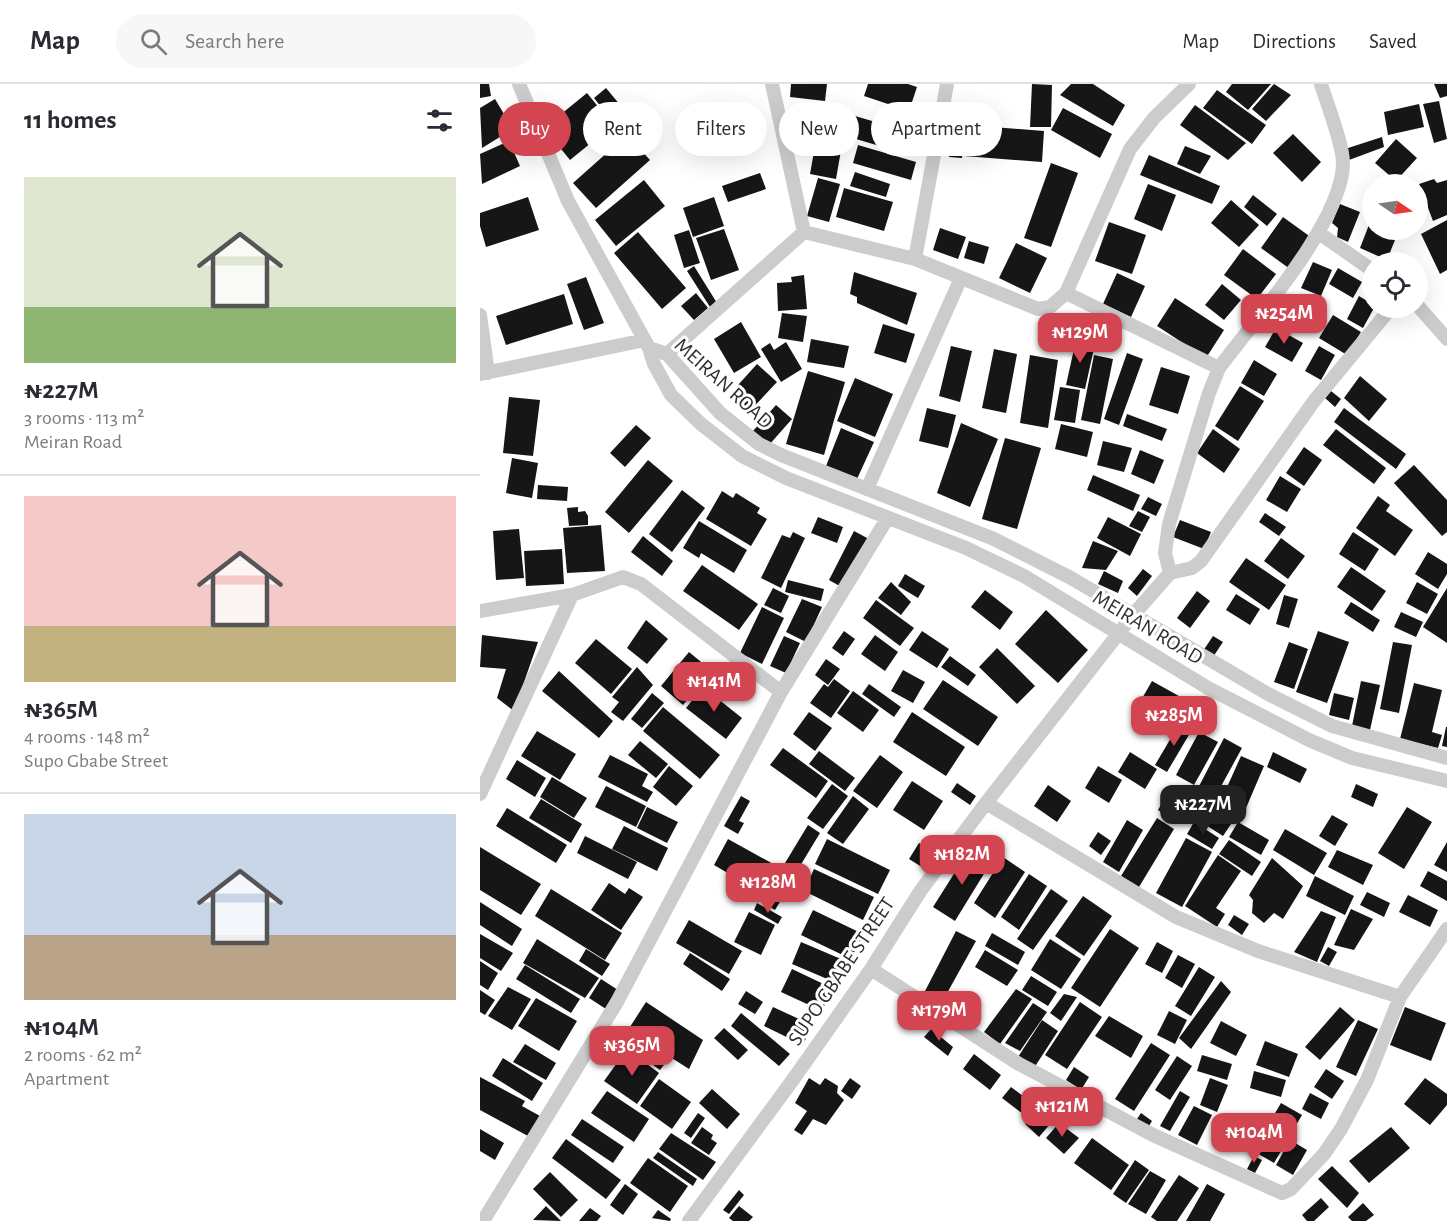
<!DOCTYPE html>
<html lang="en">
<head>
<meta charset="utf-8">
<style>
	body { margin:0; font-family:"Alegreya Sans",sans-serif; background:#f7f7f7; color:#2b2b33; height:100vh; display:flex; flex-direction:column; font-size:22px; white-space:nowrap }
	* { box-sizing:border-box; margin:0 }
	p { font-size:20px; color:#7c7c81 }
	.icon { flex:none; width:33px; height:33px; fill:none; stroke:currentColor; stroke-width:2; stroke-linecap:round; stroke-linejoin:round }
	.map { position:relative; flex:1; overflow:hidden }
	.sheet { display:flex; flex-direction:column; background:#fff; width:480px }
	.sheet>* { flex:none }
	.guide { position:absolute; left:18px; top:18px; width:570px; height:54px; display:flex; gap:12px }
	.needle { width:39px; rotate:103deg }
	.buttons { position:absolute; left:882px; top:90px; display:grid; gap:12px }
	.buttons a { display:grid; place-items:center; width:66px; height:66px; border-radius:50%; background:#fff; box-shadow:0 6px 24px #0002; font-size:30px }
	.price { position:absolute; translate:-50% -51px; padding:0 14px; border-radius:12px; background:#d24551; color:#fff; font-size:20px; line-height:39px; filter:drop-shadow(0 2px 3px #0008) }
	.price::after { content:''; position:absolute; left:50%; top:36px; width:18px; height:14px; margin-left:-9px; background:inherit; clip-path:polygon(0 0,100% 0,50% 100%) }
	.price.current { background:#222; color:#fff }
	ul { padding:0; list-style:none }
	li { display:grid; align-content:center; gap:12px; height:318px; padding:0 24px }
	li+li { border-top:2px solid #e1e1e2 }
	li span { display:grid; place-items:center; height:186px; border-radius:0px; color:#555 }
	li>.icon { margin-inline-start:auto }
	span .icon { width:108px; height:108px; fill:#fffc; stroke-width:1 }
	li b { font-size:26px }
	h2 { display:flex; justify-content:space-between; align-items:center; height:72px; padding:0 24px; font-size:26px }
	.tag { padding:0 21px; border-radius:27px; background:#fff; box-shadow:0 6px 24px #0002; font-size:21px; line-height:54px }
	.tag.current { background:#d24551; color:#fff }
	header { display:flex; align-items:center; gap:36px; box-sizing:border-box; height:84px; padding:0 30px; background:#fff; border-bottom:2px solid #e1e1e2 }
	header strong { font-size:28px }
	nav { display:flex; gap:33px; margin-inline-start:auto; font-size:21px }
	.search { width:420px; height:54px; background:#f7f7f7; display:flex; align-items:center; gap:15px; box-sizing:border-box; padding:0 21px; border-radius:33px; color:#7c7c81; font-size:22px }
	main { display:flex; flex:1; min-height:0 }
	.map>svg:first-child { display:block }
	.building { fill:#161616 }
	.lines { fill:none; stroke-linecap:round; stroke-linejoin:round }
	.street { stroke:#ccc; stroke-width:14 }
	.labels { text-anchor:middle; stroke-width:6; stroke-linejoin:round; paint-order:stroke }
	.street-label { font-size:21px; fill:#2f2f2f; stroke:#fff }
</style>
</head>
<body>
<header>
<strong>Map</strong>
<div class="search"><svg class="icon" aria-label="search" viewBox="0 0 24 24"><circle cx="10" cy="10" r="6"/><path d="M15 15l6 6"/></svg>Search here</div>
<nav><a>Map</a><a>Directions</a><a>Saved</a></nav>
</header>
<main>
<section class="sheet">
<h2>11 homes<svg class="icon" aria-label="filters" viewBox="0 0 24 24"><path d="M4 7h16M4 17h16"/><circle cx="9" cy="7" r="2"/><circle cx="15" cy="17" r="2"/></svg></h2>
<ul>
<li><span style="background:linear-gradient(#dfe7d0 70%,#8fb573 0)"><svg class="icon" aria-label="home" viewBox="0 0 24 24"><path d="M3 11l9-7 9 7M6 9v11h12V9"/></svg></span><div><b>₦227M</b><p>3 rooms · 113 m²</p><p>Meiran Road</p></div></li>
<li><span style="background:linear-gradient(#f6c9c9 70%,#c2b280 0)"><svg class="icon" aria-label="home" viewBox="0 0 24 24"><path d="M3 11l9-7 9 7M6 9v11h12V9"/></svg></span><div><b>₦365M</b><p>4 rooms · 148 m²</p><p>Supo Gbabe Street</p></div></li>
<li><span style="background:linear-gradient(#c9d6e8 65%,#b9a48a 0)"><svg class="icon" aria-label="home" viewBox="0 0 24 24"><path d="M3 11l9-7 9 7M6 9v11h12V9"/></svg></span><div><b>₦104M</b><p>2 rooms · 62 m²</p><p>Apartment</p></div></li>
</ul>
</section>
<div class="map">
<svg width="967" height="1137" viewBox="0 0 967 1137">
	<rect width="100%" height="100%" fill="#fff"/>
	<!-- building -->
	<path class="building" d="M0,0h9l2,12 -11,2z
		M311,0h36l-2,17 -35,-4z
		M388,0h40l9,3 -8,24 -45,-15z
		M552,0l20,1 -1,42h-21z
		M591,0h22l32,21 -12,21 -53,-31z
		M752,0h39l-23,26 -22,-18z
		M794,0l17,11 -25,26 -14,-12z
		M954,0h13v12l-7,2z
		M126,4l20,24 -12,11 -20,-25z
		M737,6l49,35 -14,19 -49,-36z
		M107,9l26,32 -43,35 -26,-32z
		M15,15l18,30 -31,19 -2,-40z
		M959,17l8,38 -13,4 -11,-39z
		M235,20l18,22 -19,15 -18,-22z
		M939,20l5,23 -36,8 -4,-23z
		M715,21l51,38 -18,17 -48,-35z
		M348,24l61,18 -6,21 -61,-18z
		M583,24l49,26 -12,24 -49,-28z
		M487,41l77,6 -2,31 -78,-6z
		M471,45l13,1 -2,28 -13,-1z
		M813,50l28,28 -19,20 -29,-29z
		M147,51l23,25 -54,48 -23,-25z
		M337,51l26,4 -7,40 -26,-5z
		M902,53l2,10 -35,13 -4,-11z
		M916,55l21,19 -21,23 -21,-18z
		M29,57l11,25 -38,18 -2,-30z
		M378,61l58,17 -5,18 -58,-17z
		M705,62l26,10 -11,18 -23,-10z
		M669,71l71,31 -8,18 -72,-29z
		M571,79l27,10 -27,74 -27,-9z
		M375,88l35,12 -4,13 -36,-11z
		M280,89l6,16 -38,13 -6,-16z
		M338,94l22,6 -11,38 -22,-6z
		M954,95l3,4 10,-3v35l-14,6 -14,-37z
		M164,96l21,26 -49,40 -21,-26z
		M668,100l28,11 -14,36 -28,-12z
		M364,104l49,14 -9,29 -48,-14z
		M773,111l24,19 -10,12 -23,-19z
		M48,113l11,33 -53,17 -6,-21v-13z
		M234,113l10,29 -31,11 -10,-29z
		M751,116l28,25 -20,22 -28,-24z
		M860,120l20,8 -12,30 -11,-5 1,-9 -6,-5z
		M803,133l29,21 -22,31 -29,-21z
		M892,133v13h27l-12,30 -27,-12z
		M967,136v50l-7,4 -19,-40z
		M629,138l37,13 -14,39 -37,-13z
		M460,144l26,9 -8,22 -25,-9z
		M244,145l15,41 -28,10 -15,-42z
		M209,146l11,33 -16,5 -10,-33z
		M158,148l48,56 -24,21 -48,-56z
		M489,157l20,6 -5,17 -20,-6z
		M536,159l31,15 -17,35 -31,-15z
		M763,165l33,25 -19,25 -33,-24z
		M833,178l19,8 -11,26 -20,-8z
		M214,182l23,37 -7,4 -23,-36z
		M858,184l24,14 -9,16 -24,-14z
		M374,188l63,21 -10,32 -50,-22v-6l-7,-3z
		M637,189l28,13 -14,31 -28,-13z
		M324,191l3,34 -29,2 -1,-28 15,-1 -1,-5z
		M106,193l18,46 -20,7 -17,-46z
		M742,200l19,16 -17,20 -19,-15z
		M216,209l12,15 -14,12 -13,-14z
		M84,210l9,30 -67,21 -10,-29z
		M879,212l13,8 2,4 -11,20 -16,-9z
		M695,214l49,32 -18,28 -49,-32z
		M302,229l25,3 -4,26 -25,-4z
		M853,231l28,17 -14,23 -28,-17z
		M261,238l20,35 -27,16 -20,-34z
		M403,240l32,10 -9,29 -32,-10z
		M796,244l27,15 -11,19 -27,-15z
		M331,255l38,7 -5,22 -37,-6z
		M596,256l19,4 -10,45 -19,-4z
		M306,258l16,27 -21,13 -20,-33 9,-6 4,7z
		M471,262l21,5 -12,51 -21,-6z
		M839,262l16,9 -14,25 -16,-9z
		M514,265l23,5 -11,59 -24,-5z
		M647,269l16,6 -24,66 -15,-6z
		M550,271l28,5 -10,68 -28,-5z
		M614,271l19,4 -13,65 -19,-4z
		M774,276l23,14 -13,22 -23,-13z
		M277,280l20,18 -29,31 -19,-18z
		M681,283l29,9 -12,38 -29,-9z
		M328,287l37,11 -21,73 -38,-11z
		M880,292l27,23 -18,22 -25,-23z
		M375,294l38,16 -18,43 -38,-16z
		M760,302l24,15 -26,40 -23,-15z
		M580,303l20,3 -5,33 -21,-3z
		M851,307l10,8 -6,8 -10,-9z
		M29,313l31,3 -7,56 -30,-3z
		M296,321l16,14 -23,26 -16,-14z
		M447,324l29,7 -8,33 -29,-7z
		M864,324l62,46 -10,15 -62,-47z
		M647,330l40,15 -5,12 -39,-15z
		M481,339l37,16 -28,68 -33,-14z
		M581,340l32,8 -6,25 -32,-8z
		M156,341l15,13 -26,29 -15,-14z
		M361,344l33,14 -17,37 -31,-13z
		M733,345l27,20 -16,24 -27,-20z
		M856,345l50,39 -12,16 -51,-39z
		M525,354l36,10 -24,81 -35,-10z
		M623,357l29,7 -8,24 -27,-7z
		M824,363l18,13 -18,26 -18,-13z
		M660,366l24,10 -10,24 -23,-10z
		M32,374l26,5 -6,35 -26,-5z
		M168,376l25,21 -44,52 -24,-21z
		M934,381l33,35v32l-5,4 -48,-53z
		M613,391l47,20 -7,16 -46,-21z
		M800,392l21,13 -14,23 -21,-12z
		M58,401l30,2 -1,14 -30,-2z
		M202,406l23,18 -33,44 -23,-18z
		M242,407l11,7 3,-5 24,15 -3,5 10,6 -16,27 -45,-27z
		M898,412l12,9 -4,6 27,19 -18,26 -39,-28z
		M668,413l14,7 -6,12 -15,-7z
		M98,423v5l7,-1 3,5v9l-19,1 -2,-18z
		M658,427l12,6 -8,15 -13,-6z
		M785,429l21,14 -7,9 -20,-14z
		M338,433l25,10 -6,16 -26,-10z
		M628,433l33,17 -11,22 -33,-18z
		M700,436l31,12 -7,17 -31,-12z
		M219,437l48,29 -13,23 -33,-20 -2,5 -16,-10z
		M121,441l4,46 -38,2 -4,-45z
		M39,445l5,49 -28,2 -3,-49z
		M374,447l15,8 -26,49 -14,-8z
		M313,448l12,6 -24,50 -20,-10 21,-43 8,3z
		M873,448l26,17 -14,22 -26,-17z
		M163,452l30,25 -11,15 -31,-24z
		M801,454l24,18 -17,23 -24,-18z
		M613,457l25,10 -12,19 -24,-2z
		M82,465l2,35 -38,2 -2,-35z
		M948,468l19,12v10l-9,15 -23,-15z
		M766,474l40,27 -17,25 -40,-28z
		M222,481l56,39 -19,26 -56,-39z
		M871,483l35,24 -14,20 -35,-24z
		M663,485l9,7 -15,20 -9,-8z
		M624,487l19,10 -5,12 -20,-9z
		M425,490l20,12 -7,12 -20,-12z
		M308,496l36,9 -3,12 -36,-9z
		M411,498l20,20 -10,13 -23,-17z
		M937,498l21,12 -11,20 -21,-11z
		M293,504l16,8 -8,17 -17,-8z
		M967,504v55l-24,-16z
		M505,506l28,22 -13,18 -29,-23z
		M717,507l13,10 -20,27 -13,-10z
		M756,510l24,15 -10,16 -24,-15z
		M804,511l14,4 -9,29 -13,-4z
		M322,515l20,8 -16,35 -20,-10z
		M396,516l38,28 -14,18 -37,-28z
		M871,518l29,18 -7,12 -29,-19z
		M282,523l22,11 -22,46 -22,-11z
		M566,526l42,40 -30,33 -43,-39z
		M921,528l22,10 -7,15 -22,-10z
		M166,536l22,19 -21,25 -20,-16z
		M364,547l11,8 -12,17 -11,-8z
		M442,547l27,18 -12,19 -28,-18z
		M838,547l31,11 -22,61 -31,-11z
		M2,551l56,7 -24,69 -17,-13 9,-29 -26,-2z
		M395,551l23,17 -13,19 -24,-17z
		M304,552l16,7 -14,30 -16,-7z
		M733,552l10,6 -10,15 -10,-6z
		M116,555l36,30 -21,25 -36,-31z
		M809,558l19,7 -14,40 -20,-7z
		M913,558l19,3 -13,68 -19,-4z
		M517,564l38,38 -18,18 -38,-37z
		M209,568l23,19 -29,34 -22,-19z
		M470,572l26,19 -8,11 -27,-19z
		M346,575l14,10 -12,16 -13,-10z
		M157,583l16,18 -30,36 -12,-9 8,-10 -7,-5z
		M423,586l22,12 -12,21 -22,-12z
		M79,587l54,50 -14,17 -57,-47z
		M354,595l16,12 -19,27 -21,-15 14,-19 4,3z
		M463,596l55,37 -20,29 -55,-37z
		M672,597l34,19 -12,21 -34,-19z
		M881,597l19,4 -10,45 -18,-4z
		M934,599l28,7 -10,42 10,3 -4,13 -38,-9z
		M389,600l32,23 -7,10 -32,-23z
		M223,603l39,31 -16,21 -40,-31z
		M373,607l26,19 -16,22 -26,-19z
		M172,609l12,10 -22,25 -11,-9z
		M854,609l20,5 -5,22 -20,-5z
		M183,623l57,48 -20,24 -57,-48z
		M329,628l23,16 -17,23 -22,-17z
		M432,628l53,35 -19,29 -53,-34z
		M701,637l12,7 -26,44 -12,-7z
		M966,643h1v20l-5,-1z
		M57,647l39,23 -16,26 -39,-24z
		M719,648l19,10 -24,43 -18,-10z
		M744,654l18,10 -29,53 -17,-9z
		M160,657l28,23 -12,14 -28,-23z
		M303,664l45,33 -12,17 -46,-33z
		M339,667l36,27 -10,13 -36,-27z
		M650,668l27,17 -12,20 -27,-17z
		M793,668l34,17 -7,14 -33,-16z
		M130,671l38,19 -6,12 11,6 -6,10 -49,-25z
		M400,671l23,17 -26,36 -24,-17z
		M761,672l23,10 -21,49 -24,-10z
		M37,676l29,18 -11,19 -29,-18z
		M189,682l24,20 -17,20 -23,-19z
		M618,682l24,14 -13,23 -24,-15z
		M72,693l35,21 -13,20 -34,-21z
		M432,697l31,20 -19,29 -31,-20z
		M477,699l19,13 -6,9 -19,-13z
		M352,700l16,12 -25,33 -16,-11z
		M876,700l22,10 -5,13 -22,-10z
		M568,701l23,16 -14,21 -23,-16z
		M126,702l40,20 -10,21 -41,-20z
		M688,709l11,7 -10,17 -11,-7z
		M261,712l9,5 -11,20 5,2 -6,11 -14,-8z
		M373,712l16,13 -26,35 -16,-11z
		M717,713l36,24 -10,15 -36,-23z
		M61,715l41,25 -11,19 -42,-25z
		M167,723l31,15 -11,21 -30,-15z
		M927,723l25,15 -28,47 -26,-16z
		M27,724l60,37 -11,18 -60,-37z
		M852,731l16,9 -13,22 -16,-10z
		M677,734l17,11 -35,58 -18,-11z
		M647,736l16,10 -24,42 -16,-10z
		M714,738l25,16 -7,11 -25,-15z
		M758,738l31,18 -8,15 -32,-18z
		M328,741l12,8 -23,38 -12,-8z
		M144,742l44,22 -11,23 -45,-22z
		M805,745l42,24 -13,22 -41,-25z
		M618,748l13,9 -10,14 -12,-9z
		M105,752l52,26 -9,17 -51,-26z
		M706,754l26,14 -30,55 -26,-14z
		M248,755l47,26 -15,27 -46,-27z
		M347,755l63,31 -12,24 -63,-30z
		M749,756l32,22 -9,14 -33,-22z
		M967,758v30l-13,-7z
		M439,759l15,10 -9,16 -16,-10z
		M0,763l61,37 -20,31 -41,-25z
		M489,766l21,14 -35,57 -22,-14z
		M857,766l36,15 -10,20 -35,-18z
		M738,771l23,16 -25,37 9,6 -8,13 -32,-21z
		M523,773l22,15 -30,46 -21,-15z
		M792,774l31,28 -20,33 -9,-6 -10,10 -12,-10 1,-13 -4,-5z
		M298,780l18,11 -21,35 -18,-11z
		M334,785l60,28 -11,23 -59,-29z
		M948,787l19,10v20l-27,-15z
		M549,790l18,12 -28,44 -18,-13z
		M835,792l39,20 -9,19 -39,-19z
		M129,799l16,11 4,-6 14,9 -22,33 -30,-20z
		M71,805l71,44 -17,27 -70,-44z
		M571,805l17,12 -35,49 -16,-11z
		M887,808l23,11 -6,14 -24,-12z
		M928,811l30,15 -8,17 -31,-15z
		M603,812l29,20 -28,40 -29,-20z
		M0,818l42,27 -10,17 -32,-21z
		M277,819l25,14 -4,7 -24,-14z
		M871,825l22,10 -19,31 -20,-5z
		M333,826l50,24 -12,25 -50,-24z
		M841,827l15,6 -19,45 -23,-10z
		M269,828l26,13 -14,30 -27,-13z
		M754,831l15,9 -7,11 -14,-10z
		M209,836l53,31 -13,23 -53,-31z
		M630,845l29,19 -39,59 -29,-19z
		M476,847l20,10 -35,63 -17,-11z
		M512,849l33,19 -7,13 -33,-19z
		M0,850l33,19 -12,18 -21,-13z
		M57,855l62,39 -14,20 -62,-35z
		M570,855l31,20 -20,30 -30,-19z
		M321,858l47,20 -9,22 -47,-20z
		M677,858l16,9 -11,22 -17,-9z
		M848,863l9,5 -8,14 -9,-5z
		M106,865l24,15 -8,12 -23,-15z
		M505,866l33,20 -11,16 -32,-19z
		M210,869l40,26 -8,12 -39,-27z
		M698,871l17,9 -13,24 -17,-10z
		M0,877l18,12 -10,17 -8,-5z
		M45,881l55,34 -9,14 -55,-34z
		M719,883l16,10 -24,39 -16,-10z
		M312,885l40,19 -10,23 -41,-19z
		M551,892l26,16 -9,14 -26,-16z
		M121,895l17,11 -12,19 -17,-11z
		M741,897l10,11 -40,57 -12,-11z
		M28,903l23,12 -19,31 -24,-14z
		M536,905l16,10 -32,45 -16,-12z
		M0,906l15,10 -10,15 -5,-3z
		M266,907l17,11 -8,12 -17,-10z
		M584,910l13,3 -16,24 -11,-8z
		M56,914l41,23 -18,30 -41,-25z
		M166,918l57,38 -14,29 -61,-39z
		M600,918l22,15 -35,52 -22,-14z
		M553,919l14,9 -27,39 -15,-8z
		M293,923l39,18 -9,20 -39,-19z
		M860,923l15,13 -35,40 -15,-13z
		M925,923l41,16 -15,38 -41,-16z
		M689,927l18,9 -12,24 -18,-9z
		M261,929l49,41 -11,12 -48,-40z
		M629,932l34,20 -12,22 -36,-22z
		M562,936l16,11 -24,37 -16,-11z
		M878,936l20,9 -22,47 -20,-9z
		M741,937l26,14 -11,21 -26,-13z
		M244,944l24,22 -10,10 -24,-22z
		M451,945l22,18 -5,9 -24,-19z
		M785,957l33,13 -9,23 -33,-12z
		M161,958l26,19 -7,9 -25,-18z
		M671,959l19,12 -36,56 -19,-12z
		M45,960l31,19 -10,17 -33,-18z
		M147,965l32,24 -22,31 -33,-23z
		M494,970l27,21 -11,15 -27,-21z
		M722,971l30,9 -5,16 -30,-9z
		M697,972l15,10 -22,34 -15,-10z
		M23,974l40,25 -11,18 -40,-25z
		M594,983l15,10 -8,13 -15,-10z
		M846,985l18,12 -12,18 -18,-12z
		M774,987l32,9 -5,17 -31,-9z
		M0,993l45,24 -3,5 18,10 -12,20 -48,-26z
		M329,994l11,7 5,-7 13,8 -1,7 7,7 -18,25 -13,-6 -11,16 -8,-5 13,-19 -12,-8z
		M370,994l11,8 -9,13 -11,-8z
		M730,994l18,7 -11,27 -17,-7z
		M945,994l22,16v11l-17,20 -26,-21z
		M179,995l32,23 -19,27 -32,-23z
		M531,1003l25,19 -9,11 -25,-19z
		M232,1005l28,25 -13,15 -28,-26z
		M127,1007l42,28 -15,23 -43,-29z
		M700,1007l10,6 -20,34 -10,-5z
		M830,1009l19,10 -8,16 -19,-10z
		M801,1019l21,12 -28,48 -21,-12z
		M562,1021l14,12 -17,20 -14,-13z
		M714,1022l18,9 -15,30 -19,-10z
		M218,1029l7,5 -14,20 -7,-5z
		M661,1029l11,8 -5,8 -12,-7z
		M102,1035l42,28 -11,16 -42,-28z
		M579,1039l20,15 -15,16 -18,-16z
		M222,1043l11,8 -2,4 6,4 -8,12 -18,-12z
		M911,1043l19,21 -41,35 -20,-22z
		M0,1045l24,14 -9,17 -15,-9z
		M191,1049l45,29 -13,18 -44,-31z
		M612,1054l37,27 -18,25 -37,-27z
		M86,1055l55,41 -15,19 -54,-41z
		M810,1056l17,10 -14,25 -17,-10z
		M178,1068l39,27 -4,7 -40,-28z
		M774,1072l8,4 -7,13 -8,-4z
		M168,1074l40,28 -18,26 -40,-29z
		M655,1076l14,10 -23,33 -13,-9z
		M852,1082l27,27 -12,15 -29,-29z
		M670,1087l16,9 -20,34 -18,-10z
		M70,1088l28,28 -17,17 -28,-28z
		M699,1091l20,13 -22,33h-20l-6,-4z
		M145,1100l13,10 -15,21 -13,-10z
		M727,1100l18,10 -15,27h-24z
		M259,1106l5,5 -15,19 -6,-4z
		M841,1114l8,9 -15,14h-7l-5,-6z
		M883,1119l11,12 -8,6h-14l-4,-4z
		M66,1122l15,15 -28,-1z
		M259,1122l14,11 -4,4h-16l-4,-3z
		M110,1124l11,8 -4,5h-18z
		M178,1126l13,9 -1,2 -18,-3z"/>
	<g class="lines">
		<!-- street -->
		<path class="street" d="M39,0l49,117 81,147 5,16 17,31 30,29 41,32 44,22 180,70 58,28 184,112 101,52 43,18 95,23
			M292,0l32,148
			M324,148l111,27 123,50 12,-2 16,-14 153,75
			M839,149l53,37
			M435,175l32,-175
			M586,209l64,-144 24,-31 35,-34
			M938,222l29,33
			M0,231l8,58
			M169,264l18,6 53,59 39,31 22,11 213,84 77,39 197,116 64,32 115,32
			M187,270l137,-122
			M0,290l165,-34
			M387,405l94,-211
			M690,489l-5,-20 4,-29 40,-131 10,-25c35,-47 124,-147 124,-205 0,-19 -16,-59 -22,-79
			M0,527l92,-16 51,-18 18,7 140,108
			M0,710l92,-199
			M506,719l190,114 82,34 142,46
			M391,885l148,95 134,71 129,58 9,-4 33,-35 17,-25 26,-49 33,-83 47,-68
			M3,1137l134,-219 164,-310 106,-173
			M209,1137l103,-140 79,-112 50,-79 65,-87 147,-188 37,-42 22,-5 9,-7 113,-160 77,-93"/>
	</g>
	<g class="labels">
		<!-- street labels -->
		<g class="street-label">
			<text transform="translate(244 299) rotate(42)" y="7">MEIRAN ROAD</text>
			<text transform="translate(668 543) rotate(31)" y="7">MEIRAN ROAD</text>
			<text transform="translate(361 887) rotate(-56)" y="7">SUPO GBABE STREET</text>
		</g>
	</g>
</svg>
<div class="buttons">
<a><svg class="needle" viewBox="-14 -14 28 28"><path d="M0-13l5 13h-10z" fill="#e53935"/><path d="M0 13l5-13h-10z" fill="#7c7c81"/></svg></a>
<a><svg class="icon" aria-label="locate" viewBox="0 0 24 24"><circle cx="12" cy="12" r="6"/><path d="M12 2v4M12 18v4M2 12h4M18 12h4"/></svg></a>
</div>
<b class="price" style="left:804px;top:261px">₦254M</b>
<b class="price" style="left:600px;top:280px">₦129M</b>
<b class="price" style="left:234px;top:629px">₦141M</b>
<b class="price" style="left:694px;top:663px">₦285M</b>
<b class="price current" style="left:723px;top:752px">₦227M</b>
<b class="price" style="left:482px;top:802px">₦182M</b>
<b class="price" style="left:288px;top:830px">₦128M</b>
<b class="price" style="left:459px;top:958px">₦179M</b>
<b class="price" style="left:152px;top:993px">₦365M</b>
<b class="price" style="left:582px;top:1054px">₦121M</b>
<b class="price" style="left:774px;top:1080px">₦104M</b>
<div class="guide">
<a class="tag current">Buy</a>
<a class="tag">Rent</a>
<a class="tag">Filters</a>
<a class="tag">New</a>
<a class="tag">Apartment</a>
</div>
</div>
</main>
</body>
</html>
